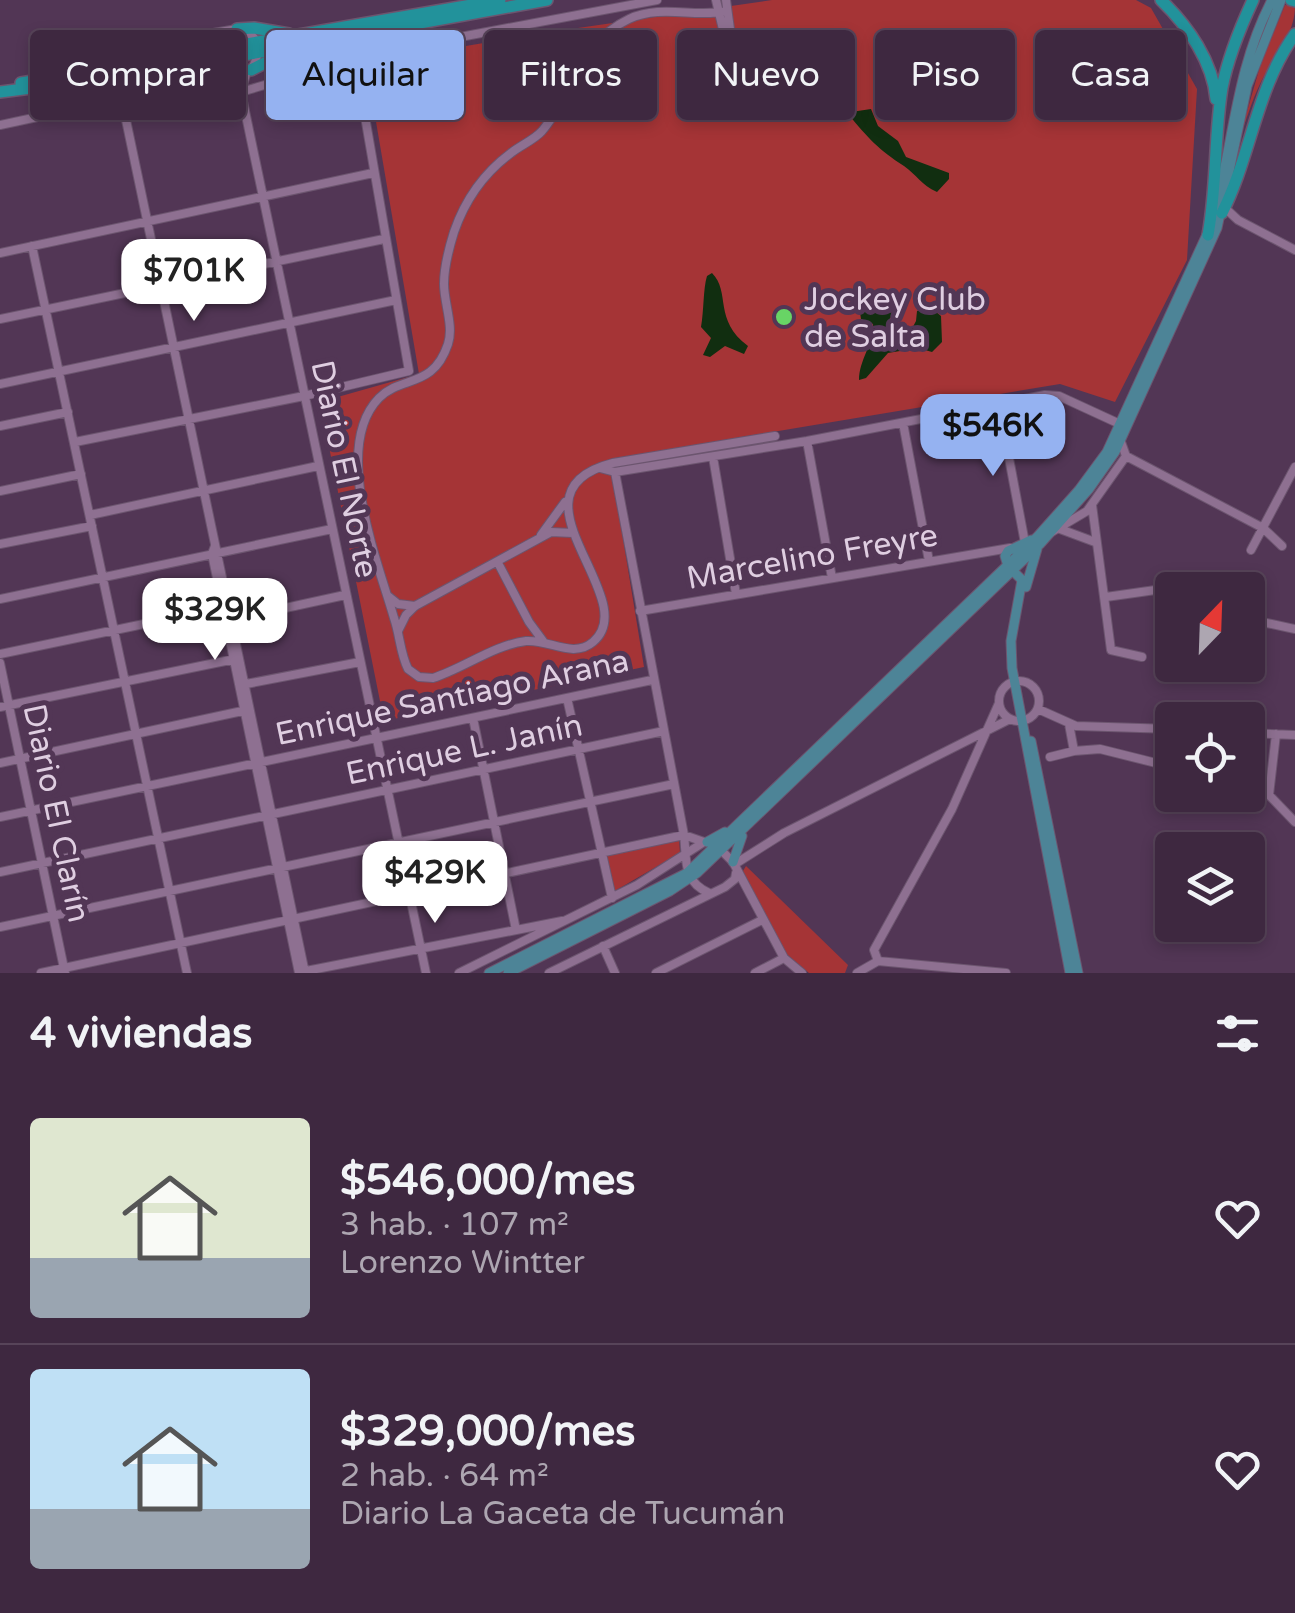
<!DOCTYPE html>
<html lang="es">
<head>
<meta charset="utf-8">
<style>
	body { margin:0; font-family:"Varela Round",sans-serif; background:#49344b; color:#f1f3f6; height:100vh; display:flex; flex-direction:column; font-size:38px; white-space:nowrap }
	* { box-sizing:border-box; margin:0 }
	p { font-size:32px; color:#ada6b1 }
	.icon { flex:none; width:55px; height:55px; fill:none; stroke:currentColor; stroke-width:2; stroke-linecap:round; stroke-linejoin:round }
	.map { position:relative; height:973px; overflow:hidden }
	.side { display:flex; flex-direction:column; background:#3e2840; flex:1 }
	.side>* { flex:none }
	.guide { position:absolute; left:30px; top:30px; width:1235px; height:90px; display:flex; gap:20px }
	.needle { width:65px; rotate:23deg }
	.controls { position:absolute; left:1155px; top:572px; display:grid; gap:20px }
	.controls a { display:grid; place-items:center; width:110px; height:110px; border-radius:10px; background:#3e2840; box-shadow:0 5px 15px #0003,0 0 0 2px #574459; font-size:50px }
	.price { position:absolute; translate:-50% -85px; padding:0 22px; border-radius:20px; background:#fff; color:#222; font-size:32px; line-height:65px; filter:drop-shadow(0 2px 5px #0008) }
	.price::after { content:''; position:absolute; left:50%; top:60px; width:30px; height:22px; margin-left:-15px; background:inherit; clip-path:polygon(0 0,100% 0,50% 100%) }
	.price.selected { background:#95b2f1; color:#111 }
	ul { padding:0; list-style:none }
	li { display:flex; align-items:center; gap:30px; height:250px; padding:0 30px }
	li+li { border-top:2px solid #574459 }
	li span { display:grid; place-items:center; flex:none; width:280px; height:200px; border-radius:10px; color:#555 }
	li>.icon { margin-inline-start:auto }
	span .icon { width:120px; height:120px; fill:#fffc; stroke-width:1 }
	li b { font-size:42px }
	h2 { display:flex; justify-content:space-between; align-items:center; height:120px; padding:0 30px; font-size:42px }
	.chip { padding:0 35px; border-radius:10px; background:#3e2840; box-shadow:0 5px 15px #0003,0 0 0 2px #574459; font-size:35px; line-height:90px }
	.chip.selected { background:#95b2f1; color:#111 }
	.map>svg:first-child { display:block }
	.green { fill:#a53436 }
	.water { fill:#112e10 }
	.lines { fill:none; stroke-linecap:round; stroke-linejoin:round }
	.minor-casing { stroke:#6c556f; stroke-width:10 }
	.major-casing { stroke:#6c556f; stroke-width:11 }
	.highway-casing { stroke:#6c556f; stroke-width:14 }
	.minor { stroke:#8e7091; stroke-width:8 }
	.major { stroke:#4d8497; stroke-width:9 }
	.highway { stroke:#22929b; stroke-width:11 }
	.poi-dot { fill:#68d465; stroke:#523655; stroke-width:4 }
	.labels { text-anchor:middle; stroke-width:10; stroke-linejoin:round; paint-order:stroke }
	.poi-label { font-size:32px; fill:#dfcee1; stroke:#523655; text-anchor:start }
	.street-label { font-size:32px; fill:#dfcee1; stroke:#523655 }
</style>
</head>
<body>
<div class="map">
<svg width="1295" height="973" viewBox="0 0 1295 973">
	<rect width="100%" height="100%" fill="#523655"/>
	<!-- green -->
	<path class="green" d="M772,0h364l15,8 46,81 -10,171 -72,142 -55,-18 -450,75 34,208 -260,54 -64,-319 99,-28 -53,-311 177,-30z
		M1285,5l10,1c0,29 -22,51 -35,78 -8,16 -13,35 -20,52l21,-73z
		M679,839l1,14 -67,39 -12,-38z
		M746,866l102,99 -3,8h-36l-25,-21 -41,-81z"/>
	<!-- water -->
	<path class="water" d="M871,109l7,17 20,15 8,16 43,16v6l-12,13c-16,-7 -20,-17 -33,-26 -25,-16 -36,-28 -55,-51l2,-3z
		M712,273c19,19 1,47 36,73l-4,8 -19,-8 -15,11 -7,-2 8,-17 -10,-11c3,-16 2,-38 6,-51z
		M873,306l20,7 -12,23 1,5 9,2 16,-5 9,-17 1,-10 13,-4 11,9 1,26 -10,10 -14,-4 -30,5 -22,25 -7,2c0,-21 16,-38 14,-56l-12,-5 -1,-7z"/>
	<g class="lines">
		<defs>
			<path id="minor" d="M716,0l15,63 4,2 -9,-65
				M727,11c-32,7 -66,-7 -98,8 -51,24 -54,73 -87,112 -8,9 -21,14 -31,22 -27,20 -46,47 -57,79 -5,16 -10,35 -10,52 0,19 10,42 4,60 -15,45 -46,31 -69,54 -48,49 -1,164 15,220 6,17 6,35 14,51l11,8 14,1c31,-10 61,-33 93,-37 23,-2 47,18 67,1 52,-43 -94,-150 20,-179l162,-27
				M237,29c24,5 25,23 14,41l-53,10 -13,-10 -4,-17 9,-16z
				M247,71l-6,21 185,881
				M117,77l188,896
				M0,125l107,-23 103,-11 31,1 81,-24 37,-17 11,3 287,-54
				M1225,208l13,12 57,30
				M32,246l155,727
				M0,253l373,-80
				M0,319l384,-80
				M0,384l396,-84
				M999,405l26,138
				M903,423l26,138
				M0,426l68,-14
				M807,441l25,137
				M75,442l229,-46 105,-25 -55,-318
				M1121,442l5,14 137,72 19,18
				M713,457l23,137
				M600,468l15,4 192,-31 238,-46 14,1 63,29
				M615,472l69,363c3,25 -2,46 25,58
				M0,491l81,-17
				M1092,505l19,145 31,7
				M90,515l228,-49
				M1060,529l35,13
				M1050,533l37,-22 39,-55
				M541,535l24,-33
				M0,544l92,-18
				M215,546l-3,8 87,419
				M1251,550l44,-83
				M498,563l31,59 14,19
				M388,596l10,8 17,2
				M1106,597l113,-16 6,-5
				M0,599l332,-70
				M640,611l370,-63
				M1248,619l47,10
				M230,620l115,-25
				M398,631l8,-16 9,-9 136,-74 22,1
				M0,654l225,-47
				M0,663l65,310
				M999 701a20 20 0 1 1 40 0a20 20 0 1 1-40 0Z
				M246,684l114,-22
				M567,698l45,200
				M0,707l235,-48
				M1038,709l38,17 96,3
				M473,718l43,212
				M1069,724l5,27
				M1248,733l47,2
				M1276,734l-7,61 26,27
				M1050,757l24,-6 26,-2 72,18
				M0,763l247,-53
				M0,817l652,-137
				M717,846l16,16 51,96 18,15
				M735,864l49,-31 226,-114
				M0,872l664,-141
				M0,927l674,-143
				M603,946l12,27
				M878,961l128,12
				M301,972l261,-51
				M41,973l643,-138 20,7
				M459,973l178,-88 67,-43
				M549,973l176,-86 10,-8 1,-6
				M656,973l106,-53
				M755,973l29,-15
				M857,973l21,-12 -4,-11 78,-141 47,-106"/>
			<path id="major" d="M1217,204c17,-70 21,-139 55,-204
				M1031,540l-23,11 -3,5 3,10 14,14 -11,61 1,27 58,305
				M1026,587l11,-38
				M1031,741l47,232
				M707,842l18,-10
				M733,862l9,-26
				M489,973l198,-100 351,-337 41,-46 28,-38 103,-224
				M508,973l162,-82 27,-18 343,-329 49,-55 26,-37 102,-224 30,-142 34,-86"/>
			<path id="highway" d="M1161,0c27,26 52,62 55,99
				M1291,0l4,1
				M237,29l17,-1 35,6
				M150,59l28,-19 12,-3
				M251,70l37,-19
				M153,74l33,7 12,-1
				M21,83l479,-83
				M0,92l140,-18 407,-74
				M1222,213c29,-57 34,-125 73,-179
				M1208,235c9,-49 6,-98 14,-147 6,-31 18,-60 31,-88"/>
		</defs>
		<!-- minor casing -->
		<use href="#minor" class="minor-casing"/>
		<!-- major casing -->
		<use href="#major" class="major-casing"/>
		<!-- highway casing -->
		<use href="#highway" class="highway-casing"/>
		<!-- minor -->
		<use href="#minor" class="minor"/>
		<!-- major -->
		<use href="#major" class="major"/>
		<!-- highway -->
		<use href="#highway" class="highway"/>
	</g>
	<!-- markers -->
	<circle class="poi-dot" cx="784" cy="317" r="10"/>
	<g class="labels">
		<!-- poi labels -->
		<g class="poi-label">
			<text x="804" y="310">Jockey Club<tspan x="804" dy="37">de Salta</tspan></text>
		</g>
		<!-- street labels -->
		<g class="street-label">
			<text transform="translate(345 469) rotate(78)" y="11">Diario El Norte</text>
			<text transform="translate(812 556) rotate(-10)" y="11">Marcelino Freyre</text>
			<text transform="translate(452 697) rotate(-12)" y="11">Enrique Santiago Arana</text>
			<text transform="translate(464 749) rotate(-12)" y="11">Enrique L. Janín</text>
			<text transform="translate(57 813) rotate(78)" y="11">Diario El Clarín</text>
		</g>
	</g>
</svg>
<div class="controls">
<a><svg class="needle" viewBox="-14 -14 28 28"><path d="M0-13l5 13h-10z" fill="#e53935"/><path d="M0 13l5-13h-10z" fill="#ada6b1"/></svg></a>
<a><svg class="icon" aria-label="locate" viewBox="0 0 24 24"><circle cx="12" cy="12" r="6"/><path d="M12 2v4M12 18v4M2 12h4M18 12h4"/></svg></a>
<a><svg class="icon" aria-label="layers" viewBox="0 0 24 24"><path d="M12 4l9 5-9 5-9-5zM3 14l9 5 9-5"/></svg></a>
</div>
<b class="price" style="left:194px;top:324px">$701K</b>
<b class="price selected" style="left:993px;top:479px">$546K</b>
<b class="price" style="left:215px;top:663px">$329K</b>
<b class="price" style="left:435px;top:926px">$429K</b>
<div class="guide">
<a class="chip">Comprar</a>
<a class="chip selected">Alquilar</a>
<a class="chip">Filtros</a>
<a class="chip">Nuevo</a>
<a class="chip">Piso</a>
<a class="chip">Casa</a>
</div>
</div>
<section class="side">
<h2>4 viviendas<svg class="icon" aria-label="filters" viewBox="0 0 24 24"><path d="M4 7h16M4 17h16"/><circle cx="9" cy="7" r="2"/><circle cx="15" cy="17" r="2"/></svg></h2>
<ul>
<li><span style="background:linear-gradient(#dfe7d0 70%,#9aa5b1 0)"><svg class="icon" aria-label="home" viewBox="0 0 24 24"><path d="M3 11l9-7 9 7M6 9v11h12V9"/></svg></span><div><b>$546,000/mes</b><p>3 hab. · 107 m²</p><p>Lorenzo Wintter</p></div><svg class="icon" aria-label="heart" viewBox="0 0 24 24"><path d="M12 20l-8-8c-3-5 5-10 8-4 3-6 11-1 8 4z"/></svg></li>
<li><span style="background:linear-gradient(#bfe0f5 70%,#9aa5b1 0)"><svg class="icon" aria-label="home" viewBox="0 0 24 24"><path d="M3 11l9-7 9 7M6 9v11h12V9"/></svg></span><div><b>$329,000/mes</b><p>2 hab. · 64 m²</p><p>Diario La Gaceta de Tucumán</p></div><svg class="icon" aria-label="heart" viewBox="0 0 24 24"><path d="M12 20l-8-8c-3-5 5-10 8-4 3-6 11-1 8 4z"/></svg></li>
</ul>
</section>
</body>
</html>
